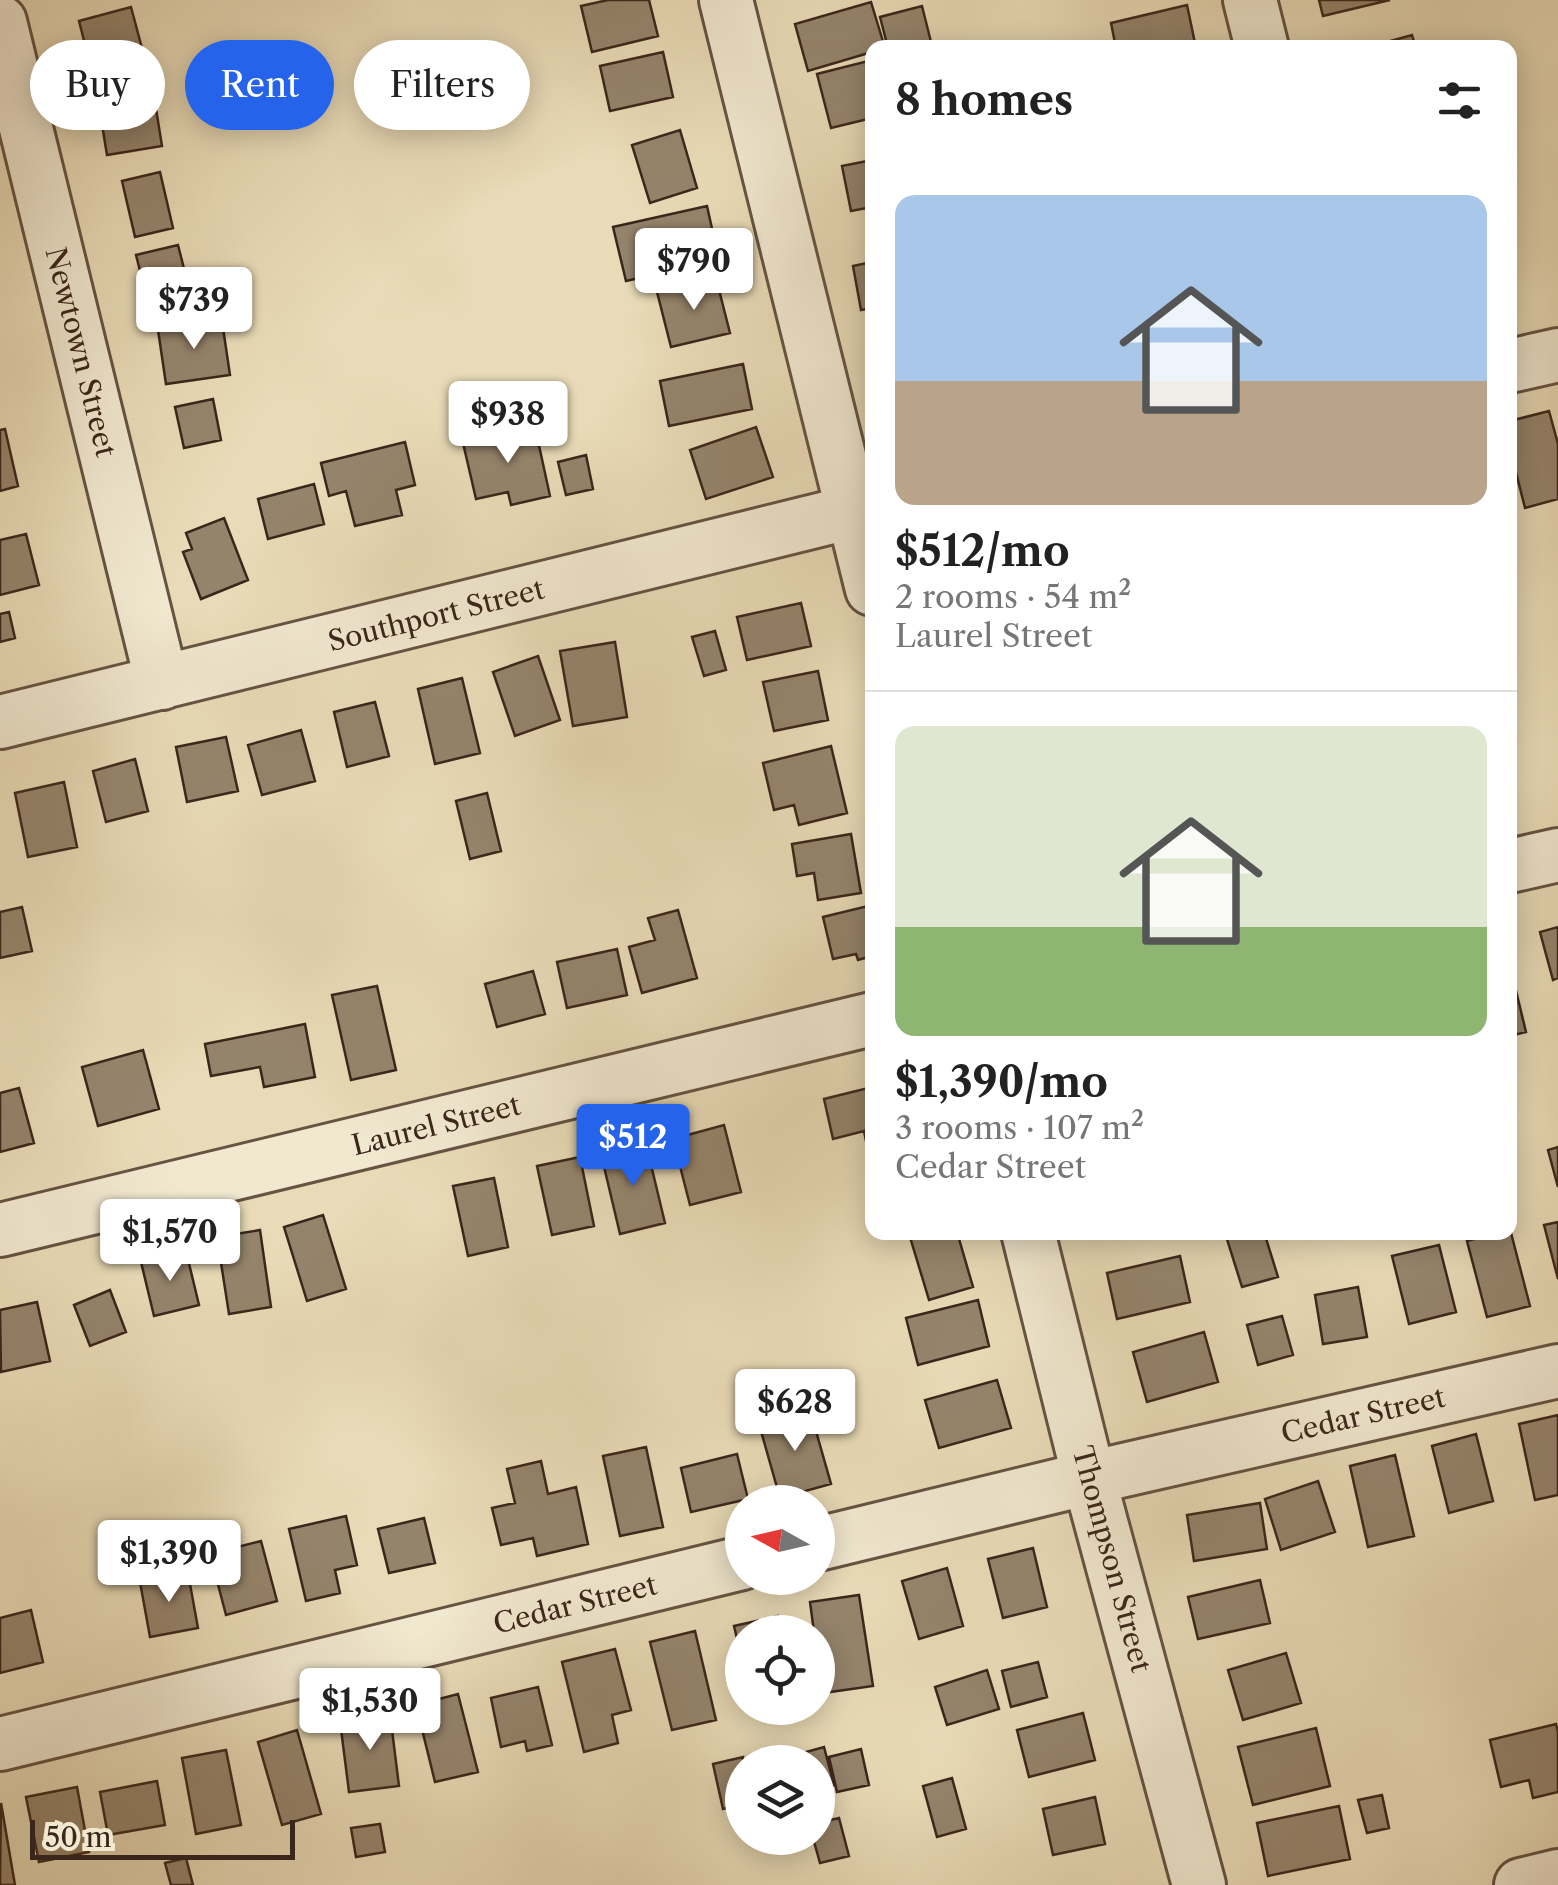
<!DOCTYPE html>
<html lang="en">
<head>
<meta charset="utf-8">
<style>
	body { margin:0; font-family:"Libre Caslon Text",serif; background:#f6f6f6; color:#222; height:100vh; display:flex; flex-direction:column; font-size:38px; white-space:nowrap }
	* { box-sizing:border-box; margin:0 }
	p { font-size:32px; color:#767676 }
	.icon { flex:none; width:55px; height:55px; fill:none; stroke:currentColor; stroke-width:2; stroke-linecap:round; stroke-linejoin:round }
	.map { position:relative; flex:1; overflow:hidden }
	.panel { position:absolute; left:865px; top:40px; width:652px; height:1200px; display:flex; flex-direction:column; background:#fff; border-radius:20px; box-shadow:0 5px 25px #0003 }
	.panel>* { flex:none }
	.banner { position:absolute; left:30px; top:40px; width:685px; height:90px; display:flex; gap:20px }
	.needle { width:65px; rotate:278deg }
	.fabs { position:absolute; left:725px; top:1485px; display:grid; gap:20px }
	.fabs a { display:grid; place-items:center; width:110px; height:110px; border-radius:50%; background:#fff; box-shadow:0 5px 25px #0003; font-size:50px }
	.scale { position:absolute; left:30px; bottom:25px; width:265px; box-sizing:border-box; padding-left:10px; border:5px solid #3b261b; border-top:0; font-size:28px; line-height:35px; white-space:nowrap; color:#3b261b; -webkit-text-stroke:8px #f1e8d0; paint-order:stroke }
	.price { position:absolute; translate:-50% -85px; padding:0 22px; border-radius:10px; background:#fff; color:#222; font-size:32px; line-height:65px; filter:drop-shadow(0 2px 5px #0008) }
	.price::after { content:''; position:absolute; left:50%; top:60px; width:30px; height:22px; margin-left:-15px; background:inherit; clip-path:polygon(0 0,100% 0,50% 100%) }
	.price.active { background:#2563eb; color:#fff }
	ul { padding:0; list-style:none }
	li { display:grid; align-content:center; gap:20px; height:530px; padding:0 30px }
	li+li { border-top:2px solid #e0e0e0 }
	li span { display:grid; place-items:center; height:310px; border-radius:20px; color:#555 }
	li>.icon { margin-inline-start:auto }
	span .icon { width:180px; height:180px; fill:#fffc; stroke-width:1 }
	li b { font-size:42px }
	h2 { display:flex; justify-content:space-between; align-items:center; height:120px; padding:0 30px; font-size:42px }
	.tag { padding:0 35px; border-radius:45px; background:#fff; box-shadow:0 5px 25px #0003; font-size:35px; line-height:90px }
	.tag.active { background:#2563eb; color:#fff }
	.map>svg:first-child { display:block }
	.building { fill:#95846c; stroke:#3b261b; stroke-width:2.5 }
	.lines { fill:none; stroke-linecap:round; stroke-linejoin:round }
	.minor-casing { stroke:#665342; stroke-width:58 }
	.minor { stroke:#f1e8d0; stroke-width:52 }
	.labels { text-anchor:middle; stroke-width:8; stroke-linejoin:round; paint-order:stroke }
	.street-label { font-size:28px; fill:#3b261b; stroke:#f1e8d0 }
</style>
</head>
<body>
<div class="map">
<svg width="1558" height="1885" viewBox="0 0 1558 1885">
	<rect width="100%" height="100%" fill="#e9dbb7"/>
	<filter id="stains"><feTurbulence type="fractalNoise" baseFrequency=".002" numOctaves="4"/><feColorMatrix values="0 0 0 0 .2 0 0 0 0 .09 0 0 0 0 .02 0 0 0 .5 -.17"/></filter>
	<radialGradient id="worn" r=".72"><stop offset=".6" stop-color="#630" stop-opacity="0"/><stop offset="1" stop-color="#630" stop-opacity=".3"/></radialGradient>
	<!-- building -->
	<path class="building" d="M608,0h41l9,36 -66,16 -11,-46z
		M1319,0h71l-67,16z
		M871,2l14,46h-13v4l-64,19 -13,-47z
		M1187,5l9,43h-80l-5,-25z
		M922,6l10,40 -44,2 -8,-31z
		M131,7l16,60 -53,13 -15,-59z
		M1412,35l4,13h-51z
		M663,52l10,45 -63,14 -10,-45z
		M872,60v58l-41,10 -14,-54z
		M152,84l10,62 -55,9 -10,-61z
		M680,130l17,58 -47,15 -18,-58z
		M872,160v47l-21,4 -9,-45z
		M160,172l13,56 -38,9 -13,-56z
		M707,206l12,54 -93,21 -13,-54z
		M178,245l14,55 -42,10 -14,-55z
		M872,262v46l-11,2 -8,-44z
		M716,278l14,55 -59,14 -14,-55z
		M222,321l8,54 -64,9 -8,-54z
		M743,364l9,45 -83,17 -9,-45z
		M213,399l8,41 -37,8 -9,-41z
		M1549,411l9,33v55l-33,9 -15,-59v-28z
		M535,427l15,69 -39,9 -3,-13 -32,7 -13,-56z
		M756,427l17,50 -67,22 -16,-49z
		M5,429l13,57 -18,5v-61z
		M405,442l10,43 -19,5 6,25 -47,11 -9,-35 -17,5 -8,-33z
		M586,455l7,34 -27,6 -8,-33z
		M314,484l10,40 -56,15 -10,-40z
		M224,518l24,62 -47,19 -18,-47 9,-3 -6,-16z
		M26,534l13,51 -39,10v-55z
		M801,603l10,43 -64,14 -10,-43z
		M9,612l6,26 -15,4v-28z
		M715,631l11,39 -22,6 -12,-39z
		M615,642l12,75 -54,9 -13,-75z
		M538,656l22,64 -45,16 -22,-64z
		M818,671l10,49 -54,11 -11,-49z
		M462,678l18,75 -45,11 -17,-75z
		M375,702l14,54 -42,11 -13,-55z
		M301,730l14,51 -53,14 -14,-50z
		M226,737l12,54 -51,11 -11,-55z
		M831,746l16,67 -48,12 -5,-20 -20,5 -11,-47z
		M135,759l13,52 -42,11 -13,-51z
		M64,782l13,65 -49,10 -13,-64z
		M487,793l14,58 -31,8 -14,-58z
		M851,834l10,59 -43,7 -4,-27 -17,3 -5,-32z
		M872,905v51l-14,4 -2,-6 -23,5 -10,-42z
		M22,907l10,44 -32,7v-46z
		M678,910l19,68 -55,15 -13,-46 26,-7 -7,-22z
		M1558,927v51l-5,2 -13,-48z
		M617,949l10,46 -60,13 -10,-46z
		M1510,966l16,66 -16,4z
		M533,971l12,43 -48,13 -12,-43z
		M377,986l19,84 -45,10 -19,-85z
		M305,1024l10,53 -51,10 -4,-20 -49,9 -6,-32z
		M143,1050l16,59 -61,17 -16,-59z
		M872,1087v58l-5,1 -3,-15 -31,8 -9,-40z
		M19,1088l15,55 -34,9v-59z
		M724,1125l17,67 -51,13 -17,-66z
		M646,1144l19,79 -45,11 -19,-80z
		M1558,1147v40l-10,-37z
		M580,1157l14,69 -42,9 -15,-69z
		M494,1178l14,69 -40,9 -15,-70z
		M323,1215l23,74 -39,12 -23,-74z
		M1558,1222v57l-14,-54z
		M1510,1229l20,77 -43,11 -20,-76 31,-9h12z
		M260,1230l11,77 -42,7 -12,-77z
		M924,1232h33l16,55 -44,13 -19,-63z
		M1238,1232h26l14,45 -36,10 -16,-51z
		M1439,1245l17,67 -47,12 -17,-68z
		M186,1251l13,54 -45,11 -13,-54z
		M1180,1256l10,46 -73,17 -10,-46z
		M1358,1287l9,50 -44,7 -8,-49z
		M110,1290l16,42 -36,14 -16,-41z
		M978,1300l11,46 -71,19 -12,-47z
		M37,1302l13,59 -49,11 -1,-62z
		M1282,1316l11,39 -35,10 -11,-40z
		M1204,1332l14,50 -71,20 -14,-50z
		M997,1380l14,48 -72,20 -14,-48z
		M810,1410l21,74 -51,14 -21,-74z
		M1558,1415v80l-23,5 -16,-76z
		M1476,1434l17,67 -44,12 -17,-67z
		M646,1447l17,80 -43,9 -17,-80z
		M737,1454l11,45 -57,13 -10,-44z
		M1395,1455l19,81 -46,11 -18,-81z
		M541,1461l7,33 28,-7 12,57 -51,12 -4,-18 -32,7 -9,-37 23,-5 -8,-34z
		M1318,1481l17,51 -54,18 -16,-51z
		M1260,1503l7,46 -73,12 -7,-46z
		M346,1516l11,49 -22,5 5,23 -34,8 -17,-72z
		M424,1518l11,45 -46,10 -11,-44z
		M261,1541l16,60 -51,14 -16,-61z
		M1033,1548l14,59 -44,11 -15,-59z
		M947,1568l16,58 -44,13 -17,-58z
		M188,1573l10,55 -48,9 -10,-55z
		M1260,1580l10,43 -72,16 -10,-42z
		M859,1595l14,91 -50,7 -5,-37v-24h-4l-4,-30z
		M31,1610l12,52 -43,11v-55z
		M778,1616l4,16h-40v28l-8,-34z
		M695,1631l21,89 -44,10 -22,-88z
		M615,1649l16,61 -19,5 6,28 -34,9 -22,-90z
		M1286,1653l15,50 -58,17 -15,-50z
		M1038,1662l9,35 -36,10 -9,-36z
		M987,1670l12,39 -52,16 -12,-38z
		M538,1687l14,58 -25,6 -2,-10 -24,6 -10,-49z
		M458,1694l20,78 -43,10 -19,-77z
		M1083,1713l12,47 -66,17 -12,-47z
		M390,1714l9,72 -50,6 -9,-71z
		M1556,1724l2,8v60l-25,6 -4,-18 -28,7 -11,-47z
		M1316,1728l14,58 -77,19 -15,-58z
		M297,1730l24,84 -39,11 -24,-83z
		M824,1747l10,38 -16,4v-27h-48z
		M861,1749l8,36 -32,7 -8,-35z
		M226,1750l15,75 -45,9 -14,-76z
		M743,1757l-1,47 -19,5 -10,-45z
		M952,1778l14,51 -29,8 -14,-51z
		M157,1781l8,44 -57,10 -8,-43z
		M77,1787l12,65 -50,10 -13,-65z
		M1382,1795l7,33 -22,5 -9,-33z
		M1095,1797l10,47 -52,11 -10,-46z
		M1,1803l14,82h-15z
		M1339,1806l11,53 -82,17 -11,-53z
		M839,1818l10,38 -29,7 -7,-25h5v-15z
		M380,1824l5,28 -29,5 -5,-29z
		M186,1858l7,27h-22l-6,-22z"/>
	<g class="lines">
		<defs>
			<path id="minor" d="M726,0l146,589
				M1250,0l12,48
				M0,22l162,661
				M1510,366l48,-11
				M0,722l872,-215
				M1510,866l48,-11
				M0,1230l872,-211
				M1028,1232l61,246 110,407
				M818,1544l271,-66 469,-107
				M0,1744l742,-181
				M1521,1885l37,-9"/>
		</defs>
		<!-- minor casing -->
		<use href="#minor" class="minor-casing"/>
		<!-- minor -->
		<use href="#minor" class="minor"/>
	</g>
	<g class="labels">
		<!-- street labels -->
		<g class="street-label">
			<text transform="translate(81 352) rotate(76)" y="10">Newtown Street</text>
			<text transform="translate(436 615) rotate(-14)" y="10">Southport Street</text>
			<text transform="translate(436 1125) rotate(-14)" y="10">Laurel Street</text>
			<text transform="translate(1363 1415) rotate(-13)" y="10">Cedar Street</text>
			<text transform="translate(1112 1559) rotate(75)" y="10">Thompson Street</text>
			<text transform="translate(575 1604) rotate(-14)" y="10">Cedar Street</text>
		</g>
	</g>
	<rect width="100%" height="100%" filter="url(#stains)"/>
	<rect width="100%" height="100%" fill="url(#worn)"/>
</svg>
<div class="fabs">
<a><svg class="needle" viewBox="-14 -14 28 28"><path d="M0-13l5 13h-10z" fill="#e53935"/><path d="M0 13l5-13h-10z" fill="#767676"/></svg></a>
<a><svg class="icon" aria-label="locate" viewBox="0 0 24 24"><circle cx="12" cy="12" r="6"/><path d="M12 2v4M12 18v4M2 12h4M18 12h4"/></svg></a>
<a><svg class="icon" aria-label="layers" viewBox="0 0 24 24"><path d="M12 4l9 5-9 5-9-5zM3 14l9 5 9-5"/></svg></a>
</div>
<div class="scale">50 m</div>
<b class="price" style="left:694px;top:313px">$790</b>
<b class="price" style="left:194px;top:352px">$739</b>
<b class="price" style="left:508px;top:466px">$938</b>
<b class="price active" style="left:633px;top:1189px">$512</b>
<b class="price" style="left:170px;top:1284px">$1,570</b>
<b class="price" style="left:795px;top:1454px">$628</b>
<b class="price" style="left:169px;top:1605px">$1,390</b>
<b class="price" style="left:370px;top:1753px">$1,530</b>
<div class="banner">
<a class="tag">Buy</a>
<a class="tag active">Rent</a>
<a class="tag">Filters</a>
</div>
<section class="panel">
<h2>8 homes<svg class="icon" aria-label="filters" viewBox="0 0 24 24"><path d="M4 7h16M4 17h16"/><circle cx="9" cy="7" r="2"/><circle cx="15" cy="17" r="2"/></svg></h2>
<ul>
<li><span style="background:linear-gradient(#a9c7e8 60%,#b9a48a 0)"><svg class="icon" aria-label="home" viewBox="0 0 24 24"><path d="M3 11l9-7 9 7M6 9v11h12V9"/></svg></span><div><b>$512/mo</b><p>2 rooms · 54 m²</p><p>Laurel Street</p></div></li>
<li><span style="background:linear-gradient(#dfe7d0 65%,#8fb573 0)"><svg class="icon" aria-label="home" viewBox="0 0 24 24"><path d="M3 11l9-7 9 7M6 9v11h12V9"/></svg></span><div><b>$1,390/mo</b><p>3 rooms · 107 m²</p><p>Cedar Street</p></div></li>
</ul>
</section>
</div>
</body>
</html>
